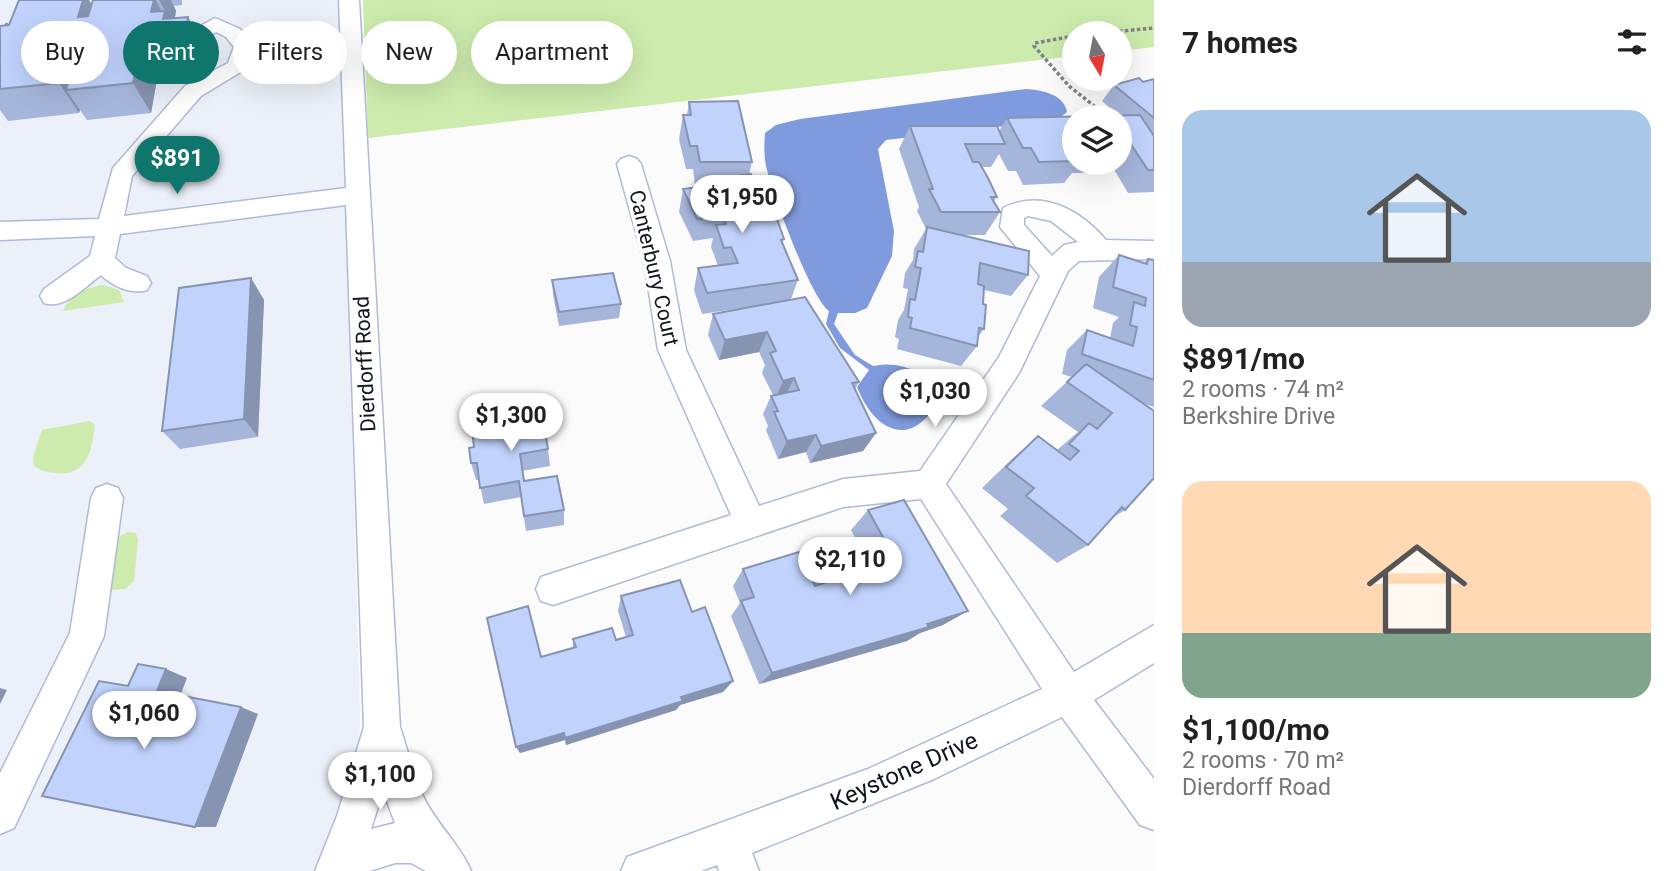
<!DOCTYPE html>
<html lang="en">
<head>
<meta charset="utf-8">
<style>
	body { margin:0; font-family:Roboto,sans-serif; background:#f6f6f6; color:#202124; height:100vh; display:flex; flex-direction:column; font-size:26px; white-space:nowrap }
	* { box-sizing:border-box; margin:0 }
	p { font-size:23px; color:#757577 }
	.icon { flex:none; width:38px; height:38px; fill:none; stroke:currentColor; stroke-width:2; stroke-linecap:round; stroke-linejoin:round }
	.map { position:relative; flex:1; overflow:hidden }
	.drawer { display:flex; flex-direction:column; background:#fff; width:525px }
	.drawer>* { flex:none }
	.top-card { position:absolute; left:21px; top:21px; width:665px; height:63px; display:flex; gap:14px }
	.needle { width:46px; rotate:170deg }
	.tools { position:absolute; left:1062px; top:21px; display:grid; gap:14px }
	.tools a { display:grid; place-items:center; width:70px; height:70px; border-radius:50%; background:#fff; box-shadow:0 7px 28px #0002; font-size:35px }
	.price { position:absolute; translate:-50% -60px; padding:0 16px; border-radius:24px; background:#fff; color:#222; font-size:23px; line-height:46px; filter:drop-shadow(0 2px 4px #0008) }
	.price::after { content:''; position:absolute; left:50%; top:42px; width:21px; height:16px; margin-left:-10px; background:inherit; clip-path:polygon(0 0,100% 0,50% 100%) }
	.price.current { background:#0f766e; color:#fff }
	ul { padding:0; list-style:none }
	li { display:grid; align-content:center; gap:14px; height:371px; padding:0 28px }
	li span { display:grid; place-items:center; height:217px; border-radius:21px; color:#555 }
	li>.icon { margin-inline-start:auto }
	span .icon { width:126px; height:126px; fill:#fffc; stroke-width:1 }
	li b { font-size:30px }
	h2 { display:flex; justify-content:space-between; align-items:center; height:84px; padding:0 28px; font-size:30px }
	.chip { padding:0 24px; border-radius:32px; background:#fff; box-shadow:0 7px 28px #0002; font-size:24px; line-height:63px }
	.chip.current { background:#0f766e; color:#fff }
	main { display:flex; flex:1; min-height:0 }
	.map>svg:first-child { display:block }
	.built { fill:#ecf0f8 }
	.green { fill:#ccebad }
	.water { fill:#809bdd }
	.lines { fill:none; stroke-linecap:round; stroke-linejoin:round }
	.minor-casing { stroke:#aebad6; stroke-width:3 }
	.path { stroke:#818388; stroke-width:3.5; stroke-dasharray:3.5 2.5; stroke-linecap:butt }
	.minor { fill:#fff; fill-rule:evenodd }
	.wall { fill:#a6b5da; fill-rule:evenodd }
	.shaded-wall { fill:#8794b1 }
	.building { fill:#c1d3fd; stroke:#8794b1; stroke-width:2 }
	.labels { text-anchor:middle; stroke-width:7; stroke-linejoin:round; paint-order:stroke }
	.street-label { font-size:21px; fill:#10141e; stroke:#fff }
	.near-street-label { font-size:24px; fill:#10141e; stroke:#fff }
</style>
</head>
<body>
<main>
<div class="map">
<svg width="1154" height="871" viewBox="0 0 1154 871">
	<rect width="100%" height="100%" fill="#fbfbfb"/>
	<!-- built -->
	<path class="built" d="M0,0h340l20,716 -3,100 -22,55h-335z"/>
	<!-- green -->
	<path class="green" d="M363,0h791v47l-34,4v-18h-46v23l-706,82z
		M103,285l16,5 5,12 -61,9c8,-17 22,-23 40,-26z
		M90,421l5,4c-3,24 -7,52 -40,48 -8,-1 -14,-2 -21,-7l-1,-9 9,-27z
		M128,532l8,1 2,7 -4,41 -9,8 -16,1 7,-47 4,-7z"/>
	<!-- water -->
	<path class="water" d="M1026,89c16,1 38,5 41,23l-10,8 -171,20 -8,9 16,82 -2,25 -25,52 -12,5h-17l-4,11 21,31 18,11c26,-6 54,5 67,29 -23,54 -64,41 -83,-8l12,-17 -29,-22 -14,-24 3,-13c-18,-12 -57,-119 -63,-145 -2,-10 -2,-22 -1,-33l11,-8 24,-6z"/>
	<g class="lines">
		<defs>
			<path id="minor" d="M339,0h20l41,727c8,23 13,48 23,69 13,28 37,48 48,75h-45l-15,-8h-16l-25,8h-55l22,-55 27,-89 -18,-522 -226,29 -5,24 11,10 21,8 4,7 -4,7c-15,5 -35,-4 -46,-15 -16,12 -37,35 -57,28l-4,-7 4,-7 46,-33 5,-20 -95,4v-18l99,-3 14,-51 72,-82 43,-23 6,-16 -8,-10 -10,-5 -16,10 -6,11 -7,2 -10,-6 7,-14 31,-17 25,11 14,18 -10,23 -43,26 -69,80 -8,40 222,-28zM383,791l12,32 -24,6z
				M629,156l8,3 4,5 29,97 16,89 73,156 84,-27 77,-8 79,-114 41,-81 -40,-49 3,-19c39,-19 76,1 103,32l48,1v18l-75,2 -11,10 -49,102 -73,111 128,188 80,-47v38l-60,37 60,79v51l-14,-5 -78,-108 -128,62 -182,74 7,18h-40l-2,-6 -16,6h-80l6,-14 241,-88 174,-80 -121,-190 -78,8 -290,98 -12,-4 -5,-12 5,-12 190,-62 -73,-165 -14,-89 -27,-97 4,-5zM1028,216l23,5 27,21 -14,3 -12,11 -28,-31v-7z
				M107,484l11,4 5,10 -19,138 -90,192 -14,6v-61l70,-140 21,-135 5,-10z"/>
		</defs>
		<!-- minor casing -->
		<use href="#minor" class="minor-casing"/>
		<!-- path -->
		<path class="path" d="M0,29l14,-9
			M1101,33l53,-5
			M1074,36l-39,7 -1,3 35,40 39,31"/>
		<!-- minor -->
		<use href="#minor" class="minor"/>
	</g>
	<!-- wall -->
	<path class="wall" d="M93,0h89v5l-8,1 2,5 -1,7 13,-1 15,30 -2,15 -27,2 -1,8 -15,2 -7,39 -64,7 -7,-10 -1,3 -71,8 -8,-11v-84l9,-1 83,-21z
		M1154,79v113l-26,1 -16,-27 -12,1 -5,6h-23l-8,10 -41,2 -7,-14h-8l-9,-17 -8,13h-9l15,30 -3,4 6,11 -15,23h-25l68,40 -17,21 -27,-6 -1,14 1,25 -6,8 -1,9 -16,20 -64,-17 2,-10 -4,-2 3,-17 6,-10 4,-21 -5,-1 2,-15 8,-13 1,-11 12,-20 -9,-18 2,-4 -20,-58 11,-23 89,5 8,-13 112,-2 -17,-15 12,-16 29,-3zM1074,117h46v46h-46z
		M689,102l63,60 -3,12 35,65 -2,4 16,37 -7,19 68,83 -4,7 21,44 -13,18 -53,12 -4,-11 -28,7 -12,-29 2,-4 -5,-12 8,-18 2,-1 -11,-22 3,-8 -6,-13 -40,8 -11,-25 5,-21 49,-9 -60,9 -8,-24 4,-22 20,-2 -7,-19 2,-9 -20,3 -14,-29 4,-23 20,-3v-1h-8l-2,-16h-7l-7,-30 4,-24h4z
		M1119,255l25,8 4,-4 6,1v147l-12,-4 -17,107 -13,8 -24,27 -31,18 -57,-47 8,-7 -26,-21 31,-30 25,-22 19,14 21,-18 -37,-26 31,-29 -10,-3 5,-24 20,-20 23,8 3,-15 6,-6 -26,-9 6,-31z
		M251,278l13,22 -6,137 -78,12 -18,-18z
		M552,280l69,24 -2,14 -60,8 -6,-31z
		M514,420l34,29 2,17 -28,5 2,10 40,29v15l-38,6 -5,-34 -37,7 -5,-24h-3l-5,-17 3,-16z
		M868,510l75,115 -23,8 -13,8 -148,43 -28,-68 9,-13 -7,-17 10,-17 70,12 11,-12 40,-3 6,-1 -19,-35z
		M621,596l71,16 41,69 -10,11 -43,13 -4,5 -110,35 -1,-5 -45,13 53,-105v-9l43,1 10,-3 -8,-26z"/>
	<!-- shaded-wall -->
	<path class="shaded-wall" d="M83,0h6l14,23 -25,-6z
		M154,0h2l8,16 1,-5 -6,-11h12l5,11 -3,16 -22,-15z
		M188,17l15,30 -2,15 -15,-31z
		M158,34l16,30 -1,8 -16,-30z
		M141,44l17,30 -7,39 -18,-30z
		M67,54l20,30 -21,6 14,20 -1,3 -20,-30z
		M251,278l13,22 -6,137 -14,-18z
		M767,332l-8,20 -40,8 6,-20z
		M794,378l-9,19 -10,3 8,-19z
		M876,433l-13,18 -53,12 11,-17z
		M816,435l-10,17 -28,7 9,-18z
		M968,611l-25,14 -23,8 -13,8 -148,43 13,-11z
		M166,669l21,9 -8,21 -22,-8z
		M733,681l-10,11 -43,13 -4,5 -110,35 -1,-7 116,-41z
		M0,688l7,2 -7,14z
		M241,707l17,7 -42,113h-21z
		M564,733l1,7 -45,13 -4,-6z"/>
	<!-- building -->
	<path class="building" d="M19,0h64l-5,17 10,-1 5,-16h61l-3,12 14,-1 -2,8 25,-2 -2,14 -28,3 -1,8 -16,2 -8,39 -67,7 11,-37 -10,1 -8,29 -59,6v-63l9,-1z
		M1139,78l4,4 11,-3v39l-40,-33z
		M738,101l14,61h-52l-3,-16h-7l-7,-31h8l-2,-13z
		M1140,115l14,21v34h-6l-18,-27h-10v-26h-46v27h-2l2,5v12l-35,1 -8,-14h-8l-16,-30z
		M910,126h87l8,18h-40l8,18h6l9,16 9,19h-6l9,15h-59l-12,-23h4z
		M751,174l14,32 7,-1 12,34 -3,1 17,40 -91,13 -9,-25 40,-5 -7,-16 -7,1 -8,-23 10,-1 -4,-9 -25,4 -14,-30 23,-3 -2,-6z
		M927,227l102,24 -1,24 -48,-12 -2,21 6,2 -1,18 3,1 -2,24 -5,-1 -2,18 -67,-18 2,-10 -4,-1 2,-18 5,1 6,-32 -6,-1 3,-16 5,1z
		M1119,255l28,9 1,-5 6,1v120l-72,-26 5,-24 46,16 4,-19 -7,-2 4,-23 11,4 1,-8 -33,-11z
		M613,273l8,31 -62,8 -7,-32z
		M251,278l-7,141 -82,12 17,-143z
		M805,297l54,85 -7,1 24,50 -55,13 -5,-11 -29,6 -13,-29 4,-1 -7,-15 28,-6 -5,-12 -11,3 -13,-28 6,-2 -9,-19 -42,8 -12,-26z
		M1086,364l68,47v67l-29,32 -3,-3 -34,38 -62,-49 8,-8 -28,-21 32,-31 32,24 9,-9 -10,-7 20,-21 8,6 15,-16 -45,-31z
		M510,395l4,25 28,-4 6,33 -28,5 4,27 33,-5 7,34 -40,6 -5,-35 -39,7 -3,-25h-6l-2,-15 5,-1 -5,-46z
		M904,500l64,111 -41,13 2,3 -157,46 -31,-72 13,-4 -11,-28 56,-17 16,34 15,-5 -6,-12 36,-11 4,8 30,-9 -26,-47z
		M680,580l12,32 13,-5 28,74 -52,16 2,4 -118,37 -1,-5 -48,14 -29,-129 41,-12 13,51 35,-10 -3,-8 39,-11 4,12 17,-5 -12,-39z
		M138,664l28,5 -9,22 84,16 -46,120 -153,-31 57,-115 29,5z"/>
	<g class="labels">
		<!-- street labels -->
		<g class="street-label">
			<text transform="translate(654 268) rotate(77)" y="7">Canterbury Court</text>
			<text transform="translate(365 364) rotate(-93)" y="7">Dierdorff Road</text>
		</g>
		<!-- near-street labels -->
		<g class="near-street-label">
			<text transform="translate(904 771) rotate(-24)" y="8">Keystone Drive</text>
		</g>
	</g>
</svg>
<div class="tools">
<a><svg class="needle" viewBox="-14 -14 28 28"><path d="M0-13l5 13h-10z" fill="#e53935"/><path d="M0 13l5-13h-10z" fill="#757577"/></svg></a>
<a><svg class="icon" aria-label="layers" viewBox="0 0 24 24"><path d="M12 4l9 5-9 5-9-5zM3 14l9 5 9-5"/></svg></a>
</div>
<b class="price current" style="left:177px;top:196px">$891</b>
<b class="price" style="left:742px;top:235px">$1,950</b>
<b class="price" style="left:935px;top:429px">$1,030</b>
<b class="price" style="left:511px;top:453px">$1,300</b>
<b class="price" style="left:850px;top:597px">$2,110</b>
<b class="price" style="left:144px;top:751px">$1,060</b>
<b class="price" style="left:380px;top:812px">$1,100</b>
<div class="top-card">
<a class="chip">Buy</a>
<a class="chip current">Rent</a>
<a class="chip">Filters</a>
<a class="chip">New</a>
<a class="chip">Apartment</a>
</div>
</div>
<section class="drawer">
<h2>7 homes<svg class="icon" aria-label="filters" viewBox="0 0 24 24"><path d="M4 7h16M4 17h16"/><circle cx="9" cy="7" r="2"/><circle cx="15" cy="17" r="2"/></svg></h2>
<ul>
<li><span style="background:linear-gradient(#a9c7e8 70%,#9aa5b1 0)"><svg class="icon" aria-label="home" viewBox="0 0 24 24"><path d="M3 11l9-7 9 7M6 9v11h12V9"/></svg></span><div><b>$891/mo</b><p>2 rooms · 74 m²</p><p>Berkshire Drive</p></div></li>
<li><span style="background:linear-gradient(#ffd9b3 70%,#7fa58c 0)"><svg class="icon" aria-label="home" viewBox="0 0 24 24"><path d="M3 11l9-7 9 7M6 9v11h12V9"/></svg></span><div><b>$1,100/mo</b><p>2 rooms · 70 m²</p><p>Dierdorff Road</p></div></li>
</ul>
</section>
</main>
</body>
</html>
